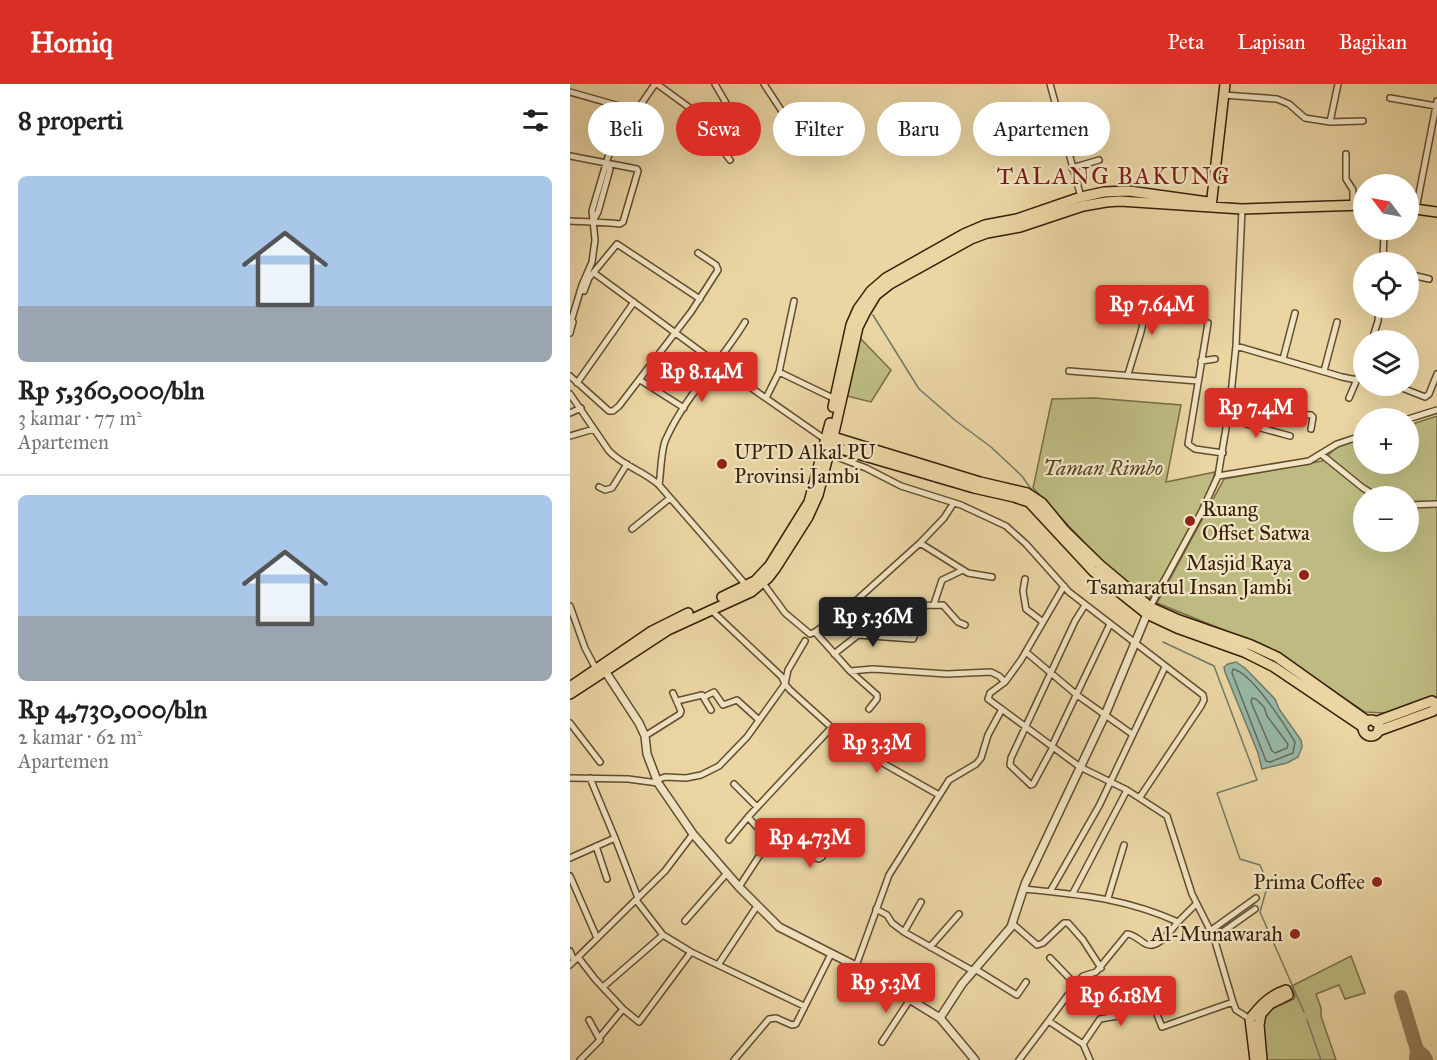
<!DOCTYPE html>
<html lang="id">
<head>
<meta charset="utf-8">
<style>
	body { margin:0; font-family:"IM FELL Great Primer",serif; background:#f2f2f2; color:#222; height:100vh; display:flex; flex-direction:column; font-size:22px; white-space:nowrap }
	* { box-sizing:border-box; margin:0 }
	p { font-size:20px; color:#767676 }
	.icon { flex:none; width:33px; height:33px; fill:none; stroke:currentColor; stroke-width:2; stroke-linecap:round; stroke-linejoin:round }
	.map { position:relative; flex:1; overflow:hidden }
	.side { display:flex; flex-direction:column; background:#fff; width:570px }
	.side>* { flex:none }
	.top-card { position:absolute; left:18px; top:18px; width:570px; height:54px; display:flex; gap:12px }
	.needle { width:39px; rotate:302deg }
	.controls { position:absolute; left:783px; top:90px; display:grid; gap:12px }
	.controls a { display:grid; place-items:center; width:66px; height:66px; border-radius:50%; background:#fff; box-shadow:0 6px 24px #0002; font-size:30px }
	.price { position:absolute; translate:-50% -51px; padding:0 14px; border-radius:6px; background:#d93025; color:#fff; font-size:20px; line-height:39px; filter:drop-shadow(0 2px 3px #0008) }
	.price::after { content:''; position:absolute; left:50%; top:36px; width:18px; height:14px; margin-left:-9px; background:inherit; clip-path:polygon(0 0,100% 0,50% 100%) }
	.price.current { background:#222; color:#fff }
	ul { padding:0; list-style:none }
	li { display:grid; align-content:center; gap:12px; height:318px; padding:0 18px }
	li+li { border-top:2px solid #e0e0e0 }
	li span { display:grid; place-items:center; height:186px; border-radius:9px; color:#555 }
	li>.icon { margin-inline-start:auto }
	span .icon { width:108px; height:108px; fill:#fffc; stroke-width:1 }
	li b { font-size:26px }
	h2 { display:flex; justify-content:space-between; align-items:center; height:72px; padding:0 18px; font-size:26px }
	.tag { padding:0 21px; border-radius:27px; background:#fff; box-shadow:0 6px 24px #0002; font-size:21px; line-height:54px }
	.tag.current { background:#d93025; color:#fff }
	header { display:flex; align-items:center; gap:36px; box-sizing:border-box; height:84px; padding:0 30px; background:#d93025; color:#fff }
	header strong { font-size:28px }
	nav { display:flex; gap:33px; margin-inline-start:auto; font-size:21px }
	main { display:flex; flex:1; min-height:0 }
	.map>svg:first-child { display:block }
	.green { fill:#bdbb81; stroke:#796c44; stroke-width:1.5; fill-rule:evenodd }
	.water { fill:#98b8a8; stroke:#707a68; stroke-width:1.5 }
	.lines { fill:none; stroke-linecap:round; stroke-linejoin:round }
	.shore { stroke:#666b58; stroke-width:1.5 }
	.stream { stroke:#707a68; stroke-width:1.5 }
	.taxiway { stroke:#907a56; stroke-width:14 }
	.minor-casing { stroke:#624c2f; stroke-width:8 }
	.tertiary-casing { stroke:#624c2f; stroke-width:10 }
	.trunk-casing { stroke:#351e08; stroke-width:12 }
	.minor { stroke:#f1e4c3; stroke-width:5 }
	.tertiary { stroke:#f1e4c3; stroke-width:7 }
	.trunk { stroke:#ead5a3; stroke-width:9 }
	.poi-dot { fill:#8f2418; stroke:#f1e4c3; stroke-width:2 }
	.labels { text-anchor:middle; stroke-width:4.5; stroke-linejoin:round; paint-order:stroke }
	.poi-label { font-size:21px; fill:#351e08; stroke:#f1e4c3; text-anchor:end }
	.park-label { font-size:21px; font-style:italic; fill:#574526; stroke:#f1e4c3 }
	.quarter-label { font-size:24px; letter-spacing:1.5px; fill:#7a1f14; stroke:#f1e4c3 }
</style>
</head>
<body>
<header>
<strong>Homiq</strong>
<nav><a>Peta</a><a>Lapisan</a><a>Bagikan</a></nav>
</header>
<main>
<section class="side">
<h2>8 properti<svg class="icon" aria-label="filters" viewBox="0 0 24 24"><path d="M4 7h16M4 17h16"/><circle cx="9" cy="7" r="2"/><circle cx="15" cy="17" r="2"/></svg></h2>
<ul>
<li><span style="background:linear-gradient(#a9c7e8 70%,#9aa5b1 0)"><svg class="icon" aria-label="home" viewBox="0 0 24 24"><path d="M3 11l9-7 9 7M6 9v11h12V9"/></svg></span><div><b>Rp 5,360,000/bln</b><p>3 kamar · 77 m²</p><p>Apartemen</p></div></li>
<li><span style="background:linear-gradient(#a9c7e8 65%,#9aa5b1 0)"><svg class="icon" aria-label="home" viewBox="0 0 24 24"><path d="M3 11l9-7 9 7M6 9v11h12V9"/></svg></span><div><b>Rp 4,730,000/bln</b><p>2 kamar · 62 m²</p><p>Apartemen</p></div></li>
</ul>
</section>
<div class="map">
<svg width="867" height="976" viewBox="0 0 867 976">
	<rect width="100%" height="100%" fill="#ead5a3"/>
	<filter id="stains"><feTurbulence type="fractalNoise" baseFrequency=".00333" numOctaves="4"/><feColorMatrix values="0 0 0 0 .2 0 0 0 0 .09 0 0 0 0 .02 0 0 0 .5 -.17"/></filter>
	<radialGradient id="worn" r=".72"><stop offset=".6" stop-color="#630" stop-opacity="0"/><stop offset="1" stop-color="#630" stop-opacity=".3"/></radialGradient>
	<!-- green -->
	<path class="green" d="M290,254l31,32 -20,32 -24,-6z
		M524,314l87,7 -15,77 49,-10c-11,45 -42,87 -66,127l-50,-41 -66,-70 19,-89z
		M867,332v282l-52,15 -20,-1 -92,-62 -116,-47 67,-124 98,-18 17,-16 24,-7 1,26h44l1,-39zM794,412h44v46h-44z
		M781,872l14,37 -20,6 -6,-14 -23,9 5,14v8l15,44h-69c-2,-17 -7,-33 0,-49l27,-12 1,-3 -3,-10z"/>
	<!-- water -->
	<path class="water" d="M666,578l9,6 30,31 4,10 22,31 1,7 -4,10 -11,6 -25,6 -4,-16 -33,-81 -1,-5 4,-3z"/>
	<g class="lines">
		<!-- shore -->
		<path class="shore" d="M663,585c18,3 52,56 62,73l-2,11 -23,9 -4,-1 -34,-88z
			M682,614l4,1 8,8 3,9 21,28 -1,4 -12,5 -3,-2 -21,-49z"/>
		<!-- stream -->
		<path class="stream" d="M303,231l46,74 37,32 35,26 31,29 9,13
			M593,558l51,24 43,114 -40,13 23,66 20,6 8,19 -8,28 44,100
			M737,936l14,40"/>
		<!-- taxiway -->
		<path class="taxiway" d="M831,913l16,53
			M846,976l1,-10 7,6 2,4"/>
		<defs>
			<path id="minor" d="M87,0l37,27 36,49
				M145,0l15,26
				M194,0l23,35
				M480,0l31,113
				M0,8l67,19
				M654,11l53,4 12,5 16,14 25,4 33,-1
				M820,14l46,8
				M760,38l8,-38
				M776,70v25l7,11v15
				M0,72l67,13 1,2 -15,51 -3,2c-17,-2 -33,-2 -50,-3
				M502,84l27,-8
				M846,125l21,-108
				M23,137l5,-9 12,-43 -3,-6
				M813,178l1,-32
				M24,189l140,103 92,64
				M838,190l21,5
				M14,207l5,-13 28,-34 83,55
				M638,239l-20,121 7,5 28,4
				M0,241l12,-40 10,-23 3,-22 -3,-29 16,-54 11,-21 36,-52
				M0,249l3,-11
				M802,256l6,-19 1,-13
				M666,262l106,31 15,3
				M713,275l12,-46
				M631,277l14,-2
				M499,287l129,10
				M754,287l13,-49
				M209,288l56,27
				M558,290l13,-42 7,-32 4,-4 18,-1
				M0,292l39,35h4l6,-5 72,-94 27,-42 -2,-5 -18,-12
				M70,296l44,28
				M7,299l57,-81
				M827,302l28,11 4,-3 8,-20
				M0,310l39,57c14,15 35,20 50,34l87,100
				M196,314l13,-26 15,-71
				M779,314l15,-35
				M660,320l48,9 33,2 2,2 -2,12
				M0,329l11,-5
				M658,335l62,17
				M838,335l29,-9
				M0,352l24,-7
				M259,370l37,14 35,18 60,19 45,21 20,18 43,48 134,103 1,5 -3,6 -61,91
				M751,370l42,34 13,8
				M648,392l91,-15 28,-17 27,-9
				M89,401c2,-12 2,-37 7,-46 19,-43 55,-77 79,-117
				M29,403l6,3 7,-2 15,-24
				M838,421l29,-1
				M62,445l38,-31
				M350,459l48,30 24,4
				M455,495l-2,12 3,18 17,13
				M193,499l22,30 25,21 5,-2
				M494,502l-43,74 -16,22 -15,11 -2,6 92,68 47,23 40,26 25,78 22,44 19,64 3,8 14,9
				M364,520l8,-24 21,-10
				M0,522l15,42 11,21
				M279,523l94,-2 15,17 7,3
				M580,523l51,-94 17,-37 12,-72 6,-58 6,-137
				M140,525l72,68 3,7 5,6 61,55 88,50
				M456,568l51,43 55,39
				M264,570l24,-19 55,4 2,-5 1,-29
				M280,587l23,-2 74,5 44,-2 8,4 6,6
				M134,613l10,-5 9,13 14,-5 22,20
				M107,617l25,-6 9,15
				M299,625l8,-10v-4l-27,-24 -35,-39 34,-25 71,-64 24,-25 9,-14
				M0,639l30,39
				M75,652l35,-22 1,-3 -8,-18
				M482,662l58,-122
				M483,663l-20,37 -2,1 -21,-20 1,-7 64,-137 10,-16
				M0,694l58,1 30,4
				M20,694l25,60
				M87,696l8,-3 21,1 15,-3 18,-9 28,-29 38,-53 3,-14 17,-29
				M164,700l23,23
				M159,756l19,-23 83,-89
				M199,757l50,18 3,-2 6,-19
				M26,762l11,33
				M0,774l45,-20 23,60
				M0,792l27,62
				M169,803l30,-46 -21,-24
				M454,805c58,6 100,9 154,33l18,-18
				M481,806l48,-84 66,-139
				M503,809l54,-103
				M538,814l16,-53
				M66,816l27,35 28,17 27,13
				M187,822l-39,59 86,41
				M306,825l11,6 5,8 12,9 69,39
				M115,837l42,-48
				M443,840l24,21 6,-2 21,-20h4l15,17 18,28
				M640,847l46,-33
				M334,848l17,-30
				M644,854l41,-29
				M360,863l29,-33
				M0,867l4,10
				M8,873l17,22 28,30
				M480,874l26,27
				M0,881l95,-94 28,-37
				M286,882l33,-91 60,-95 27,-16 5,-6 7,-23 14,-26
				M405,885l42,26 9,-13
				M575,901l17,42 71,-25
				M33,903l60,-52
				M480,938l33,22 7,16
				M30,953l23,-28 16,13 52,-70
				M312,958l29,-44
				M513,960l17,-25 18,-3 13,-17 17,-6
				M10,976l20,-20 -11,-20
				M164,976l35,-41 7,-1 16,7 4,-1 35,-70
				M449,976l61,-81 3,-3 13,-4 31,-38c6,0 11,5 17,9 13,9 26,-12 34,-21"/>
			<path id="tertiary" d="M35,587l34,52 6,13 2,18 11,29 35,51 46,53 40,40 77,39 84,52 35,42
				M370,934l22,-34 49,-57 14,-43 80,-169 42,-101"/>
			<path id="trunk" d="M641,123l14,-123
				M838,124l29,4
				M263,323l18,-82 7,-16 13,-18 15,-13 78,-44 21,-9 32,-6 64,-22 23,-5 25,-1 79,11
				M260,352l150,46 47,11 15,10 23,28 35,34 50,42 29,13 72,25 26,12 90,64
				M257,361l147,43 40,9 15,5 64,69 54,43 30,14 67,24 30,15 89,60
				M152,513l33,-16 15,-16 39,-63 21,-79
				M0,603l82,-56 36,-18
				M0,610l98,-64 83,-38 17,-14 7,-9 33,-52 10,-22 15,-58 25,-110 7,-14 11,-18 14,-11 81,-45 16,-6 33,-6 63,-21 23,-4 14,-1 122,8 122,-4
				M793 644a8 8 0 1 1 16 0a8 8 0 1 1-16 0Z
				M805,638l57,-21 5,3
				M808,647l55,-20 4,-5
				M685,976l-5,-41c10,-13 20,-24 36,-29l2,5 -18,9 -9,10 -2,11 3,35"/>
		</defs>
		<!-- minor casing -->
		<use href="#minor" class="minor-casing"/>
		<!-- tertiary casing -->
		<use href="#tertiary" class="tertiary-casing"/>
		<!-- trunk casing -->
		<use href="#trunk" class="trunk-casing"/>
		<!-- minor -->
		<use href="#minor" class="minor"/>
		<!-- tertiary -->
		<use href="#tertiary" class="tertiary"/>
		<!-- trunk -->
		<use href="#trunk" class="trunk"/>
	</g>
	<!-- markers -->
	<g class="poi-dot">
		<circle cx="152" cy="380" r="6"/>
		<circle cx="620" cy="437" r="6"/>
		<circle cx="734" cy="491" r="6"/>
		<circle cx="807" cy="798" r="6"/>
		<circle cx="725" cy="850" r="6"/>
	</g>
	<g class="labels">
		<!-- poi labels -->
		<g class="poi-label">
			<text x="164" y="375" text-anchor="start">UPTD Alkal PU<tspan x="164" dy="24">Provinsi Jambi</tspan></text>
			<text x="632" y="432" text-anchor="start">Ruang<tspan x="632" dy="24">Offset Satwa</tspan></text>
			<text x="722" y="486">Masjid Raya<tspan x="722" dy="24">Tsamaratul Insan Jambi</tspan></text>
			<text x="795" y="805">Prima Coffee</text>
			<text x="713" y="857">Al-Munawarah</text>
		</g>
		<!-- park labels -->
		<g class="park-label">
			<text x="533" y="391">Taman Rimbo</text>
		</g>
		<!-- quarter labels -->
		<g class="quarter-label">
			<text x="544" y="100">TALANG BAKUNG</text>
		</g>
	</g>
	<rect width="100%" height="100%" filter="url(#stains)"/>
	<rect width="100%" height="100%" fill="url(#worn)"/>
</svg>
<div class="controls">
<a><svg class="needle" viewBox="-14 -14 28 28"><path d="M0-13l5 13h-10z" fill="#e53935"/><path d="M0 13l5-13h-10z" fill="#767676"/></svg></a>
<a><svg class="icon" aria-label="locate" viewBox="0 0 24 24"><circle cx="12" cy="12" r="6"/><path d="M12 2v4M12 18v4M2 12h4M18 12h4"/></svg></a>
<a><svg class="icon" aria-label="layers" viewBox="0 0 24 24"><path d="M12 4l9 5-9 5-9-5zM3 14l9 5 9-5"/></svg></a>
<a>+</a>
<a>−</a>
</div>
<b class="price" style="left:582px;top:252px">Rp 7.64M</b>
<b class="price" style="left:132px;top:319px">Rp 8.14M</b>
<b class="price" style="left:686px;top:355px">Rp 7.4M</b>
<b class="price current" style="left:303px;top:564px">Rp 5.36M</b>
<b class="price" style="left:307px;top:690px">Rp 3.3M</b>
<b class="price" style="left:240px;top:785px">Rp 4.73M</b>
<b class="price" style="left:316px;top:930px">Rp 5.3M</b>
<b class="price" style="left:551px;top:943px">Rp 6.18M</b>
<div class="top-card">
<a class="tag">Beli</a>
<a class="tag current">Sewa</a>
<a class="tag">Filter</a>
<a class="tag">Baru</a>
<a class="tag">Apartemen</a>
</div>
</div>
</main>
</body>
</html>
